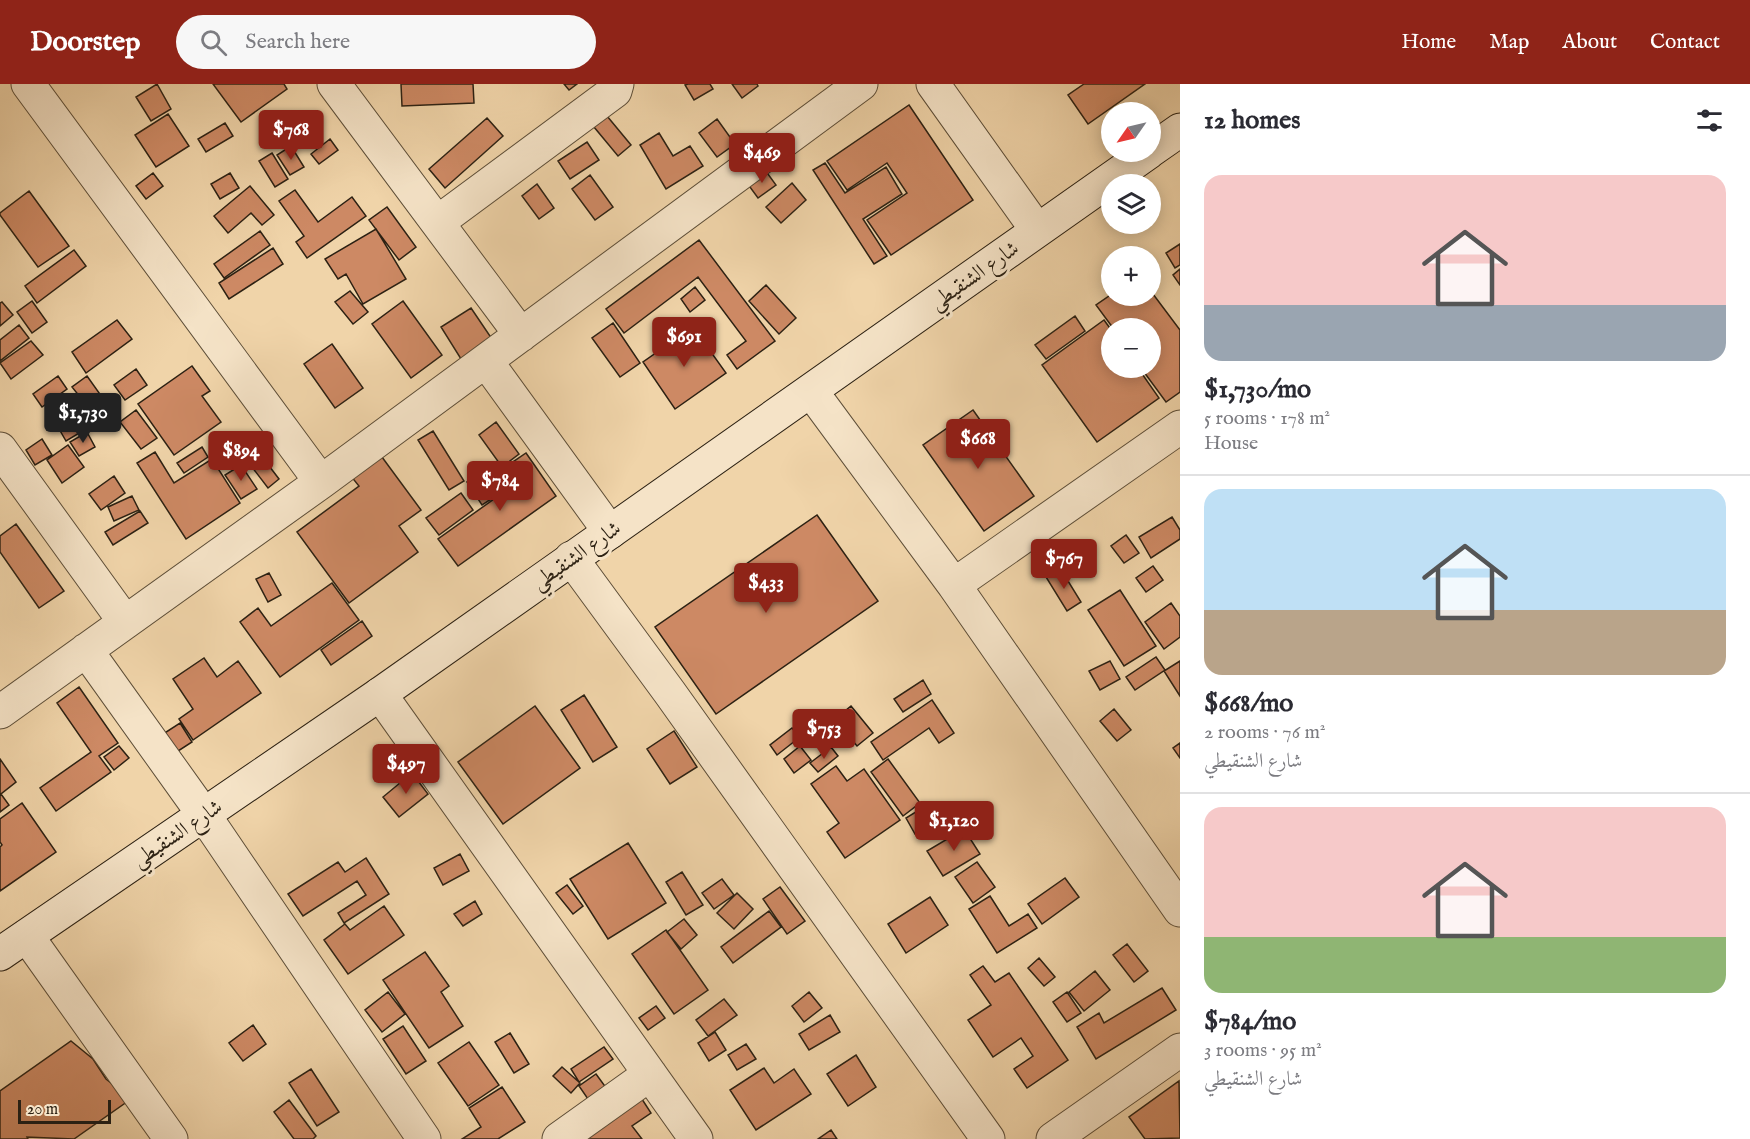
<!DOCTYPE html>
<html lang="en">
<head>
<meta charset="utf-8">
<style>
	body { margin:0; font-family:"IM FELL English",Amiri,serif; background:#f7f7f7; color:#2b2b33; height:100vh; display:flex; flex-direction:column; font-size:22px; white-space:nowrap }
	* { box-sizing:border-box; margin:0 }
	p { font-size:20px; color:#7c7c81 }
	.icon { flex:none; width:33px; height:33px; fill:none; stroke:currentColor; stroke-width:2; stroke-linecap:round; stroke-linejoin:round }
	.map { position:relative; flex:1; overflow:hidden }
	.drawer { display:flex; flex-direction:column; background:#fff; width:570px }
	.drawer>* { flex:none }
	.needle { width:39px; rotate:236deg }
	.tools { position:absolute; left:1101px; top:18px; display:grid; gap:12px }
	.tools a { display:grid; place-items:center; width:60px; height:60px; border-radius:50%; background:#fff; box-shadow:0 3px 15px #0003; font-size:30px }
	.scale { position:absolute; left:18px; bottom:15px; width:93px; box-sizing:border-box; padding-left:6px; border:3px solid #2c2113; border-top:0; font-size:16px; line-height:21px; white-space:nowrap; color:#2c2113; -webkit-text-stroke:4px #f5e3c7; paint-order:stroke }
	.price { position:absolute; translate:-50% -51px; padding:0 14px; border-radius:6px; background:#8f2418; color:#fff; font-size:20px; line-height:39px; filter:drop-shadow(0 2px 3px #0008) }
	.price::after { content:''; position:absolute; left:50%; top:36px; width:18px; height:14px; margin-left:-9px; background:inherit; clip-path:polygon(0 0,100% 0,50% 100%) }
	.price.active { background:#222; color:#fff }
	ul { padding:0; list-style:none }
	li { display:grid; align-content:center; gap:12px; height:318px; padding:0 24px }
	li+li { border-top:2px solid #e1e1e2 }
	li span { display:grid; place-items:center; height:186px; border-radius:18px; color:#555 }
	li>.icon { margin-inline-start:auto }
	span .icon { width:108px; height:108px; fill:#fffc; stroke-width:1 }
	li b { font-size:26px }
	h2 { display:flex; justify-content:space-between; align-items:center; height:72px; padding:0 24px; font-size:26px }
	header { display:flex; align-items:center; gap:36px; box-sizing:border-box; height:84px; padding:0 30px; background:#8f2418; color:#fff }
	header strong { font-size:28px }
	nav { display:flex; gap:33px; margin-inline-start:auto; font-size:21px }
	.search { width:420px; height:54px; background:#f7f7f7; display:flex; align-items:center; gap:15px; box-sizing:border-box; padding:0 21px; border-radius:33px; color:#7c7c81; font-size:22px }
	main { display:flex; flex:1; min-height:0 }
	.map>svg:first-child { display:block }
	.building { fill:#cd8964; stroke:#2c2113; stroke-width:1.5 }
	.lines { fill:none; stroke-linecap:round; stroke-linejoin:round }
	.street-casing { stroke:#5d4e38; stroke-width:35 }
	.secondary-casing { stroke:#2c2113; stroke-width:35 }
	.street { stroke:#f5e3c7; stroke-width:33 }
	.secondary { stroke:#f5e3c7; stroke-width:33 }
	.labels { text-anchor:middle; stroke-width:6; stroke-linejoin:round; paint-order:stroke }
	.street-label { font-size:21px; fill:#2c2113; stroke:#f5e3c7 }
</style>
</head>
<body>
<header>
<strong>Doorstep</strong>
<div class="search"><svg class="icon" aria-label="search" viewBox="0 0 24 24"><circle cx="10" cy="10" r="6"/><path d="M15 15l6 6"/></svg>Search here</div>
<nav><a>Home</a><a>Map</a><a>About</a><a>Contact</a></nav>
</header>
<main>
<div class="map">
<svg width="1180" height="1055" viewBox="0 0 1180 1055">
	<rect width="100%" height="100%" fill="#f0d4a9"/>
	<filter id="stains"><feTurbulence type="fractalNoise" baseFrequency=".00333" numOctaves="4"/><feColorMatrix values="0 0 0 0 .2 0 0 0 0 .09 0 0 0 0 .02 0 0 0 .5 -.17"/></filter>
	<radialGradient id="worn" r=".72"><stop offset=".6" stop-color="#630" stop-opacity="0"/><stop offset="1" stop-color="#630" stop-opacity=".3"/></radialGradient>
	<!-- building -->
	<path class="building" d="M157,0l14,25 -20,12 -15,-24z
		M213,0h71l3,5 -46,33z
		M401,0h72l1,19 -72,3z
		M564,0h13l-8,6z
		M688,0h22l3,5 -19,11 -9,-15z
		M732,0h25l1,2 -16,12z
		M1084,0h61l-57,40 -20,-29z
		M909,21l64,95 -82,55 -24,-35 40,-27 -20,-30 -40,27 -20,-29z
		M168,30l21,32 -33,21 -21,-32z
		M607,32l24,29 -13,11 -24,-29z
		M487,34l16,18 -58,52 -16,-19z
		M717,35l18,25 -18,13 -18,-24z
		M225,39l8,13 -27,16 -8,-13z
		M659,49l14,23 17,-10 13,20 -37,23 -26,-44z
		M330,55l8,11 -19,14 -8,-10z
		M587,58l12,18 -29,19 -12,-18z
		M291,62l13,21 -14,8 -13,-20z
		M272,69l16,26 -13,8 -16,-26z
		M825,79l20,30 41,-26 16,27 -39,25 24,37 -13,8 -61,-94z
		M765,86l11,15 -18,13 -11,-15z
		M153,89l10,13 -17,13 -10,-13z
		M230,89l9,15 -19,11 -9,-15z
		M590,91l23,32 -18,13 -23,-31z
		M792,99l14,17 -25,23 -15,-16z
		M537,100l17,24 -15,11 -17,-23z
		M250,102l24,29 -12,10 -11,-12 -23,20 -14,-17z
		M295,106l23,32 34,-25 14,19 -59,42 -11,-16 8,-6 -25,-35z
		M29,107l40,55 -31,21 -38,-52v-2z
		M387,123l29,40 -17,13 -30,-40z
		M376,145l30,50 -43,25 -17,-30 -8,5 -13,-20z
		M260,147l10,14 -46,33 -10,-14z
		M699,156l76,101 -38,28 -10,-14 19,-14 -48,-64 -74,56 -18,-24z
		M1180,160v21l-5,3 -9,-15z
		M273,164l10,16 -54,35 -10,-16z
		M74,166l12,16 -49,37 -12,-17z
		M1180,185v16l-7,-10z
		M766,201l30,33 -17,16 -30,-33z
		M695,203l10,13 -15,12 -9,-13z
		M1150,206l30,40v62l-14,10 -25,-34h9v-40h-37l-17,-23 16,-11v2h38z
		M350,207l18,21 -15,12 -18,-22z
		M32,217l15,21 -15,11 -15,-21z
		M403,217l39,54 -31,23 -39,-54z
		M2,218l11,13 -13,11v-23z
		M471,224l21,31 -31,20 -20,-32z
		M1075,232l10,15 -39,28 -11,-14z
		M117,236l15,19 -46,34 -14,-21z
		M1104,236l8,11v37h26l21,30 -62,44 -55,-77z
		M613,239l27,40 -20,14 -28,-39z
		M19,241l10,13 -29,23v-21z
		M693,243l33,46 -51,36 -32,-47z
		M31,257l12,14 -32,24 -11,-16z
		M332,260l31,44 -28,20 -31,-44z
		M192,282l18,25 -8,5 19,26 -47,33 -36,-51z
		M136,285l11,16 -22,15 -11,-15z
		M58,292l9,13 -25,18 -9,-13z
		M87,292l15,21 -14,10 -16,-20z
		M87,325l9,14 -30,18 -8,-14z
		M136,326l21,28 -16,11 -21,-27z
		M973,326l61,86 -50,35 -61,-86z
		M496,338l23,32 -17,13 -23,-32z
		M433,347l31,50 -15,9 -31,-50z
		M87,348l8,15 -16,9 -9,-14z
		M42,355l10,16 -17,10 -9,-15z
		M68,361l16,22 -22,16 -15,-23z
		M202,363l6,10 -24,16 -7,-10z
		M155,368l19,31 38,-24 28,44 -54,36 -49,-76z
		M379,369l42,57 -22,16 19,26 -69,51 -52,-71 62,-46 -9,-11z
		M526,369l30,43 -98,70 -20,-27 77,-55 -11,-16z
		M263,374l16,21 -11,9 -16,-21z
		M241,381l16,24 -16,10 -16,-24z
		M483,387l16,23 -17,11 -15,-23z
		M114,392l11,17 -24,17 -12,-16z
		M461,409l12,17 -34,25 -13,-17z
		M132,412l7,14 -25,11 -6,-14z
		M140,427l8,12 -35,22 -8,-13z
		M817,431l61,86 -162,113 -61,-87z
		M1172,433l8,13v9l-29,19 -12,-21z
		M16,440l48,67 -25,17 -39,-56v-16z
		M1126,451l13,18 -15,10 -13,-17z
		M1153,482l10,14 -17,12 -10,-14z
		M1060,484l21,34 -14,9 -21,-34z
		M269,489l12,22 -13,7 -12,-23z
		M332,499l27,37 -79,57 -40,-55 18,-14 13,18z
		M1120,506l36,56 -32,20 -36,-56z
		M1171,519l9,13v21l-16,12 -19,-27z
		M362,537l10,15 -41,29 -10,-15z
		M1156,573l9,13 -30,20 -9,-13z
		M204,574l13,19 21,-16 23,32 -68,47 -14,-21 14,-10 -20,-30z
		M1110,577l10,18 -20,11 -11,-19z
		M1180,577v35l-16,-25z
		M923,596l8,14 -28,18 -9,-13z
		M79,603l39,56 -19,13 12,16 -55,39 -16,-23 51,-36 -34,-49z
		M584,611l33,52 -24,15 -32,-52z
		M932,616l22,33 -15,10 -10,-15 -46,32 -12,-18z
		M535,622l45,62 -77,56 -45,-62z
		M851,622l22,27 -16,13 -22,-27z
		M1114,625l17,21 -14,11 -17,-20z
		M180,639l12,19 -20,13 -12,-19z
		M792,644l8,9 -23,18 -7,-10z
		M674,647l23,36 -27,17 -23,-35z
		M1180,659v15l-7,-10z
		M119,662l10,12 -15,12 -10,-13z
		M800,662l11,14 -17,13 -10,-14z
		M831,663l7,9 -20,16 -8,-9z
		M0,675l16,23 -15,12 8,11 -9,7z
		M888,675l32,44 -17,13 -32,-44z
		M836,682l11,15 17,-12 36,51 -55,38 -18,-26 12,-9 -28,-39z
		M412,689l16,21 -29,23 -16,-20z
		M22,719l34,49 -56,39v-44l2,-2 -2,-3v-23z
		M927,721l10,16 -22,13 -9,-16z
		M964,745l16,25 -37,22 -16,-25z
		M628,759l38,60 -58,36 -38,-60z
		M460,770l9,17 -26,14 -9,-17z
		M366,774l23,36 -45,29 -6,-10 28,-18 -9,-14 -54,35 -15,-22 50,-32 7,10z
		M977,778l18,25 -22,16 -18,-26z
		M682,788l21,33 -17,10 -20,-33z
		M1065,794l14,19 -37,27 -14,-20z
		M722,795l12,16 -20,14 -12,-16z
		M567,801l16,21 -10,8 -17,-21z
		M780,803l25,34 -18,13 -24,-35z
		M737,809l16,16 -19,20 -17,-16z
		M990,812l19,30 19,-12 9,14 -40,25 -28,-44z
		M930,813l18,28 -42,28 -18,-29z
		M475,817l7,13 -19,12 -9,-12z
		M384,822l20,29 -56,39 -24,-34 21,-16 5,6z
		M769,827l12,16 -48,36 -12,-16z
		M684,835l13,16 -16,14 -14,-17z
		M666,846l42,60 -34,24 -42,-60z
		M1127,860l21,27 -14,11 -21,-27z
		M425,868l24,34 -8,6 22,34 -34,22 -46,-68z
		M1039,874l16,19 -11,9 -16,-18z
		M983,882l12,16 14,-9 59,87 -41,28 -13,-19 19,-13 -12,-18 -28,19 -25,-37 23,-15 -21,-30z
		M1095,887l15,19 -26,21 -15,-19z
		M1162,904l14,22 -80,49 -19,-32 22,-14 5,10z
		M388,908l17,22 -23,18 -17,-22z
		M809,908l13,16 -18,14 -12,-16z
		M1067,908l14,21 -14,9 -14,-20z
		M724,915l13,16 -29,21 -12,-16z
		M656,922l9,12 -17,12 -9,-12z
		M830,931l10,17 -31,18 -10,-16z
		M253,941l13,19 -23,17 -14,-18z
		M403,942l23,35 -20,13 -23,-35z
		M715,948l11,18 -17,11 -11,-18z
		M510,949l19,31 -15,9 -19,-31z
		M71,957l22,18 13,20 25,20 -57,40 -47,-2 1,2h-28v-48z
		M469,958l30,43 -31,21 -30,-43z
		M746,960l10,15 -19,11 -9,-15z
		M604,963l9,12 -34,23 -8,-13z
		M856,971l20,32 -28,19 -21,-32z
		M562,983l18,16 -9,10 -18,-17z
		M764,984l10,15 20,-14 17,25 -55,36 -26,-40z
		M311,985l28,43 -22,14 -28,-43z
		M596,990l11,15 -17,13 -11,-16z
		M1179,997l1,57 -35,1 -16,-22z
		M502,1003l23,35 -27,17h-36l19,-12 -12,-19z
		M638,1009l13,20 -19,13 10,13h-68z
		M289,1016l27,36 -3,3h-19l-20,-27z
		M831,1046l6,9h-19z"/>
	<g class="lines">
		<defs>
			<path id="street" d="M28,0l293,398
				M334,0l187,251
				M933,0l104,146
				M438,138l177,-131 2,-7
				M486,277l124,171
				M811,307l143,194 226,325
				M0,365l125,173
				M571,474l99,135 318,446
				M954,501l226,-158
				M86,566l118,165 220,324
				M380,610l316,445
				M0,628l321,-230 540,-398
				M27,852l144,203
				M559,1055l91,-65
				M1053,1055l127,-89"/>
			<path id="secondary" d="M1150,67l30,-21
				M0,870l380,-260 769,-542"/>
		</defs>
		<!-- street casing -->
		<use href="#street" class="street-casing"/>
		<!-- secondary casing -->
		<use href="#secondary" class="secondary-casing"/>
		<!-- street -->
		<use href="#street" class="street"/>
		<!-- secondary -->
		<use href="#secondary" class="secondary"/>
	</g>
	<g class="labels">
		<!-- street labels -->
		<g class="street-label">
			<text transform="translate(974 191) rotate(-35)" y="7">شارع الشنقيطي</text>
			<text transform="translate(576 471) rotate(-35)" y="7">شارع الشنقيطي</text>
			<text transform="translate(177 749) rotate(-34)" y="7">شارع الشنقيطي</text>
		</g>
	</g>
	<rect width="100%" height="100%" filter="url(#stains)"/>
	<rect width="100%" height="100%" fill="url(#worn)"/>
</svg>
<div class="tools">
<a><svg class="needle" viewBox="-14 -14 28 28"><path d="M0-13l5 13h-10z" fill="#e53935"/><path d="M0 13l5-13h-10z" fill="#7c7c81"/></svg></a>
<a><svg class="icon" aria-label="layers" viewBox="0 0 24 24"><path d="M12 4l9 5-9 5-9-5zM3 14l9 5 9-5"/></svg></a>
<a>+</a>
<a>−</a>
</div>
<div class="scale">20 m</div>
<b class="price" style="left:291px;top:77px">$768</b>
<b class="price" style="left:762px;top:100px">$469</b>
<b class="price" style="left:684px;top:284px">$691</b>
<b class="price active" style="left:83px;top:360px">$1,730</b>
<b class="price" style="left:978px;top:386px">$668</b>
<b class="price" style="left:241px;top:398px">$894</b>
<b class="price" style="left:500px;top:428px">$784</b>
<b class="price" style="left:1064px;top:506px">$767</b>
<b class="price" style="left:766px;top:530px">$433</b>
<b class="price" style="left:824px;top:676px">$753</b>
<b class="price" style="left:406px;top:711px">$497</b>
<b class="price" style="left:954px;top:768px">$1,120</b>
</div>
<section class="drawer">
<h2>12 homes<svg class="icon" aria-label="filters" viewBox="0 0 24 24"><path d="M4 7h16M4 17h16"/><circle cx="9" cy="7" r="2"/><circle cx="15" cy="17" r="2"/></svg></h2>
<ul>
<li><span style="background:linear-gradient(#f6c9c9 70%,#9aa5b1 0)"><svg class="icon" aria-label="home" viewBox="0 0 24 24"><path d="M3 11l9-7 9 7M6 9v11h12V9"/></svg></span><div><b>$1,730/mo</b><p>5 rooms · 178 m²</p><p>House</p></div></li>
<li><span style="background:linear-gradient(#bfe0f5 65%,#b9a48a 0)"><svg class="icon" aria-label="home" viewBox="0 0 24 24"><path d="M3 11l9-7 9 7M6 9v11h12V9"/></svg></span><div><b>$668/mo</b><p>2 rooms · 76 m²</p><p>شارع الشنقيطي</p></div></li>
<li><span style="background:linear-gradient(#f6c9c9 70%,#8fb573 0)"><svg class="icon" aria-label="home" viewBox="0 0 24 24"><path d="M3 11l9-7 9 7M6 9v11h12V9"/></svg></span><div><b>$784/mo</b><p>3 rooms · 95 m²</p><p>شارع الشنقيطي</p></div></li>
</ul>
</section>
</main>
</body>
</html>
